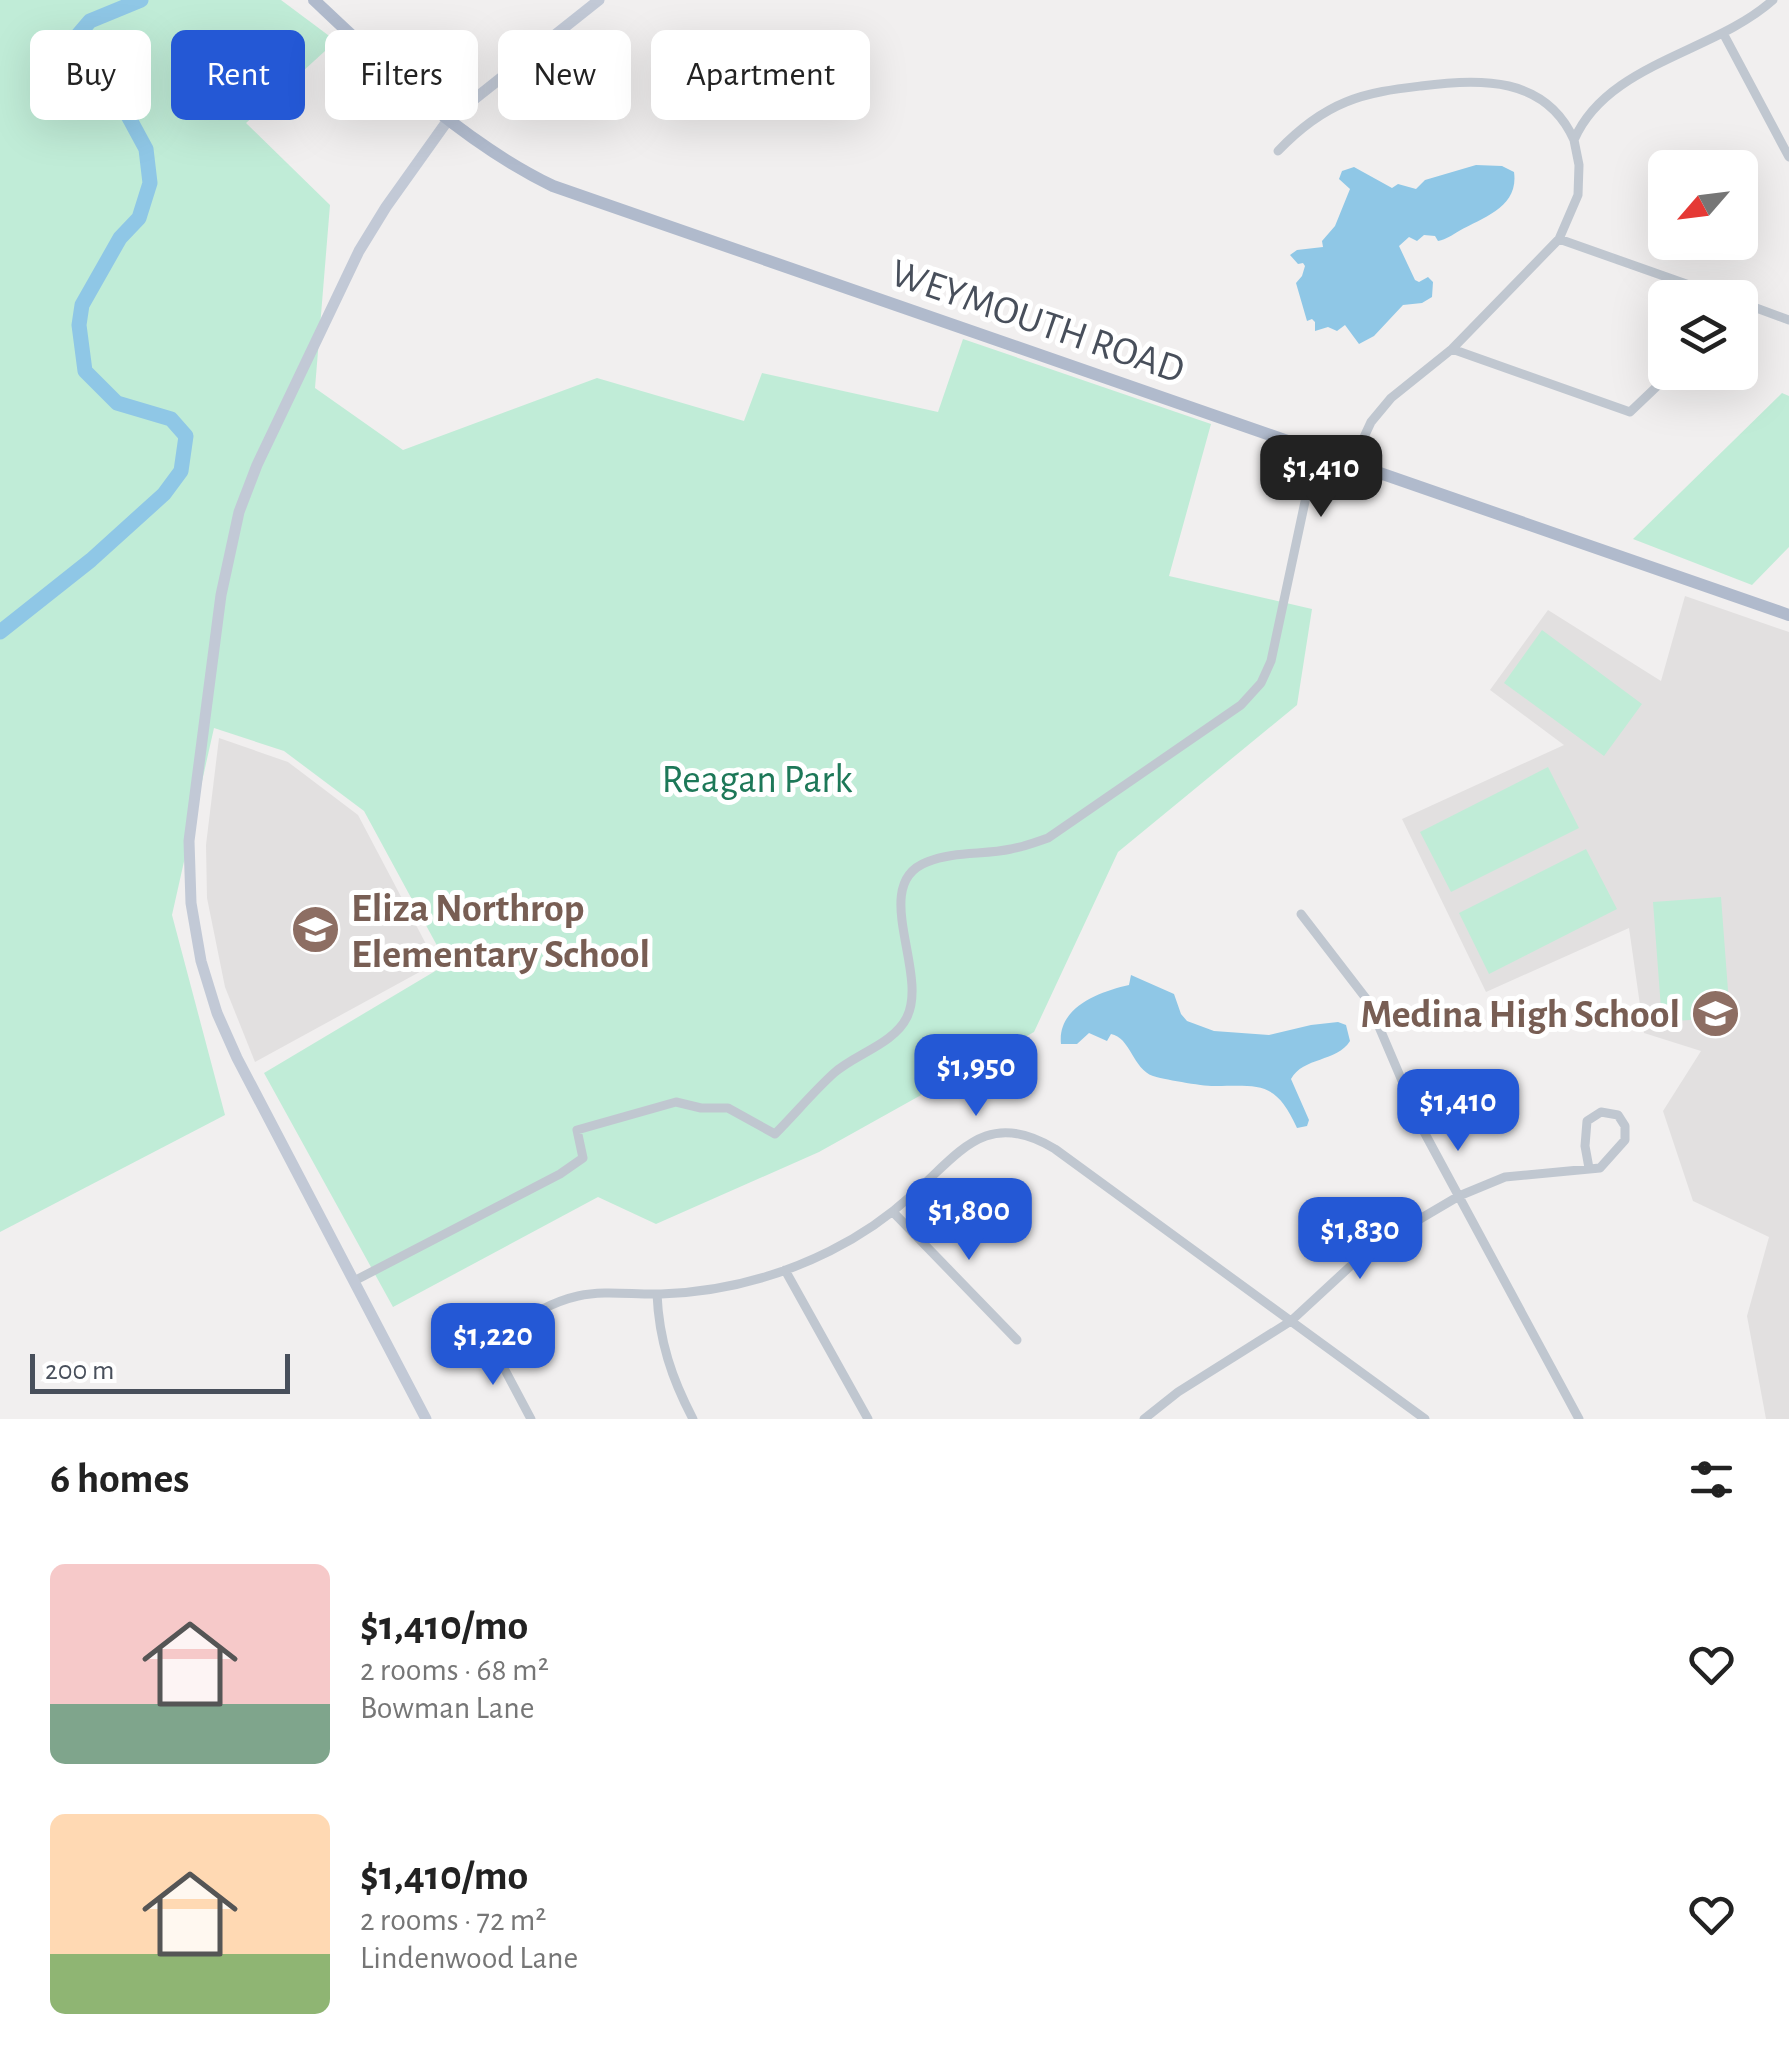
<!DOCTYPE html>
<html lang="en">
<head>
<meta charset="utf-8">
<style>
	body { margin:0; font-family:"Alegreya Sans",sans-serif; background:#f2f2f2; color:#222; height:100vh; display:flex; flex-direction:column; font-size:38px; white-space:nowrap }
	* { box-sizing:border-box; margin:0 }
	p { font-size:32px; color:#767676 }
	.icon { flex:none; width:55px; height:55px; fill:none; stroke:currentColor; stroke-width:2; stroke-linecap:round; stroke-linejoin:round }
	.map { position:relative; height:1419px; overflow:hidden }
	.details { display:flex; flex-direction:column; background:#fff; flex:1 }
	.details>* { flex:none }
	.hud { position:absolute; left:30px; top:30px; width:1000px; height:90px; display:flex; gap:20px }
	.needle { width:65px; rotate:242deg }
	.buttons { position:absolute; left:1648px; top:150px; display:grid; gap:20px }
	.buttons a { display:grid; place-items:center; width:110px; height:110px; border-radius:15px; background:#fff; box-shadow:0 10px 40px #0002; font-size:50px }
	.scale { position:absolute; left:30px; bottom:25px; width:260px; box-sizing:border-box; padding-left:10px; border:5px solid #484f5b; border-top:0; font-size:28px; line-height:35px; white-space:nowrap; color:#484f5b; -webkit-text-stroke:8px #fff; paint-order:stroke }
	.price { position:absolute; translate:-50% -85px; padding:0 22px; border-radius:20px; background:#2458d5; color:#fff; font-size:32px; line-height:65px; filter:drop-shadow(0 2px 5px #0008) }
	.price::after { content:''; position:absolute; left:50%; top:60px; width:30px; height:22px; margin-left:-15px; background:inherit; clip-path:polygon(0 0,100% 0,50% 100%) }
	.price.on { background:#222; color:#fff }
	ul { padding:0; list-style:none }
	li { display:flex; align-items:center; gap:30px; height:250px; padding:0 50px }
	li span { display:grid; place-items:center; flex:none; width:280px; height:200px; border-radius:15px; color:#555 }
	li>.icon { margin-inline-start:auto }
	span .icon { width:120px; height:120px; fill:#fffc; stroke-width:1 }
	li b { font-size:42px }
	h2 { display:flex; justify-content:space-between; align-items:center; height:120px; padding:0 50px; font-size:42px }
	.tag { padding:0 35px; border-radius:15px; background:#fff; box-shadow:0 10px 40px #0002; font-size:35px; line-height:90px }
	.tag.on { background:#2458d5; color:#fff }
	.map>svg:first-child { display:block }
	.education { fill:#e2e0e0 }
	.green { fill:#c0ecd7 }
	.water { fill:#8fc7e6 }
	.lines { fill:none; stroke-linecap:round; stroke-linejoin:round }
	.river { stroke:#8fc7e6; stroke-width:15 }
	.street { stroke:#c0c7d0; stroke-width:9 }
	.secondary { stroke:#c2c9d6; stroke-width:11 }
	.primary { stroke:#b0bacc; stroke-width:12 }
	.labels { text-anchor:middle; stroke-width:10; stroke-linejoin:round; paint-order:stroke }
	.street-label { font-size:40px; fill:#484f5b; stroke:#fff }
	.park-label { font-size:40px; fill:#1d7858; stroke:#fff }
	.education-label { font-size:40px; font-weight:bold; fill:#785e54; stroke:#fff; text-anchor:start }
</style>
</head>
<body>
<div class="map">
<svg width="1789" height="1419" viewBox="0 0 1789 1419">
	<rect width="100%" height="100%" fill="#f1efef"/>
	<!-- education -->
	<path class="education" d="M1685,596l104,36v787h-23l-19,-103 22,-79 -76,-36 -30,-90 38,-60 -57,-18 -15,-105 -143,64 -84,-173 162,-74 -74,-55 58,-80 113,71z
		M219,738l69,24 70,53 78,148 -181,99 -30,-75 -18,-89 -1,-53z"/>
	<!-- green -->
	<path class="green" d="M0,0h281l55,41 -90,82 84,82 -15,183 88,62 194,-72 147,43 18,-48 176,39 25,-73 248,85 -42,152 143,33 -15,96 -179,147 -84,180 -215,120 -163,72 -58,-27 -205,110 -129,-234 183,-109 -83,-153 -80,-60 -70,-23 -42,187 53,200 -225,117z
		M1782,393l7,3v151l-37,38 -119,-46z
		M1542,630l100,74 -38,52 -100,-73z
		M1548,767l31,61 -128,64 -31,-60z
		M1586,849l31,60 -128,65 -30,-61z
		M1721,897l9,120 -68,5 -9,-120z"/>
	<!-- water -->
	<path class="water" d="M1476,165l26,1 12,6c5,35 -30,45 -55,59 -7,4 -12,8 -21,10l-3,-5 -11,-1 -7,6 -8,-4 -10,9 16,34 4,2 9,-5 5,5 -1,15 -10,6 -19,2 -29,31 -15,8 -14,-19 -8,6 -9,-4 -13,4v-9l-3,-3 -5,2 -11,-38 6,-7 3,-10 -2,-3 -5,1 -8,-9 7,-5 26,-3 -1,-6 13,-15 15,-37 -11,-10 3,-8 12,-4 38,21 6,-4 18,5 9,-9z
		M1131,975l43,19 7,20 6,7 27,10 55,4 42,-10 27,-3 8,3 4,16c-13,21 -47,16 -59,38l18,41 -2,6 -10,2c-21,-47 -37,-42 -81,-42 -9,1 -55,-7 -63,-10 -20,-7 -23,-39 -42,-42l-4,7 -18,-8 -12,11h-16c-4,-36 37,-52 68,-59z"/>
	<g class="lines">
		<!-- river -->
		<path class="river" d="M0,632l91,-72 73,-66 17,-23 5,-35 -15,-17 -54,-16 -32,-32 -6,-46 3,-20 38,-67 19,-20 11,-35 -4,-34 -26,-48 -27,-33 -15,-12v-21l12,-14 51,-21"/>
		<!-- street -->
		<path class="street" d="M1723,33l66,124
			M1278,151c20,-21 41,-38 68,-49 24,-10 50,-13 75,-16 58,-8 125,-10 153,54
			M1559,239l167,59
			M1740,302l49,18
			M1452,349l178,63 42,-40
			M1352,463l19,-41 20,-24 61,-49 107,-110 19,-44 1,-30 -5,-25c33,-77 140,-87 199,-140
			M1301,914l67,87 55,129 156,289
			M893,1212l124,128
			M785,1270l83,149
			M354,1281l206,-107 23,-16 -6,-28 99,-28 25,6h27l47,26c20,-20 38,-42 59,-61 21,-19 60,-29 73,-56 22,-45 -38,-133 20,-155 27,-11 57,-7 84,-13 12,-2 25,-7 37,-11l193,-133 20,-22 10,-22 45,-211
			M657,1294c2,47 15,85 36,125
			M531,1419l-42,-79c28,-16 57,-37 89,-44 27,-6 56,-1 83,-2 59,-2 117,-17 169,-43 30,-15 58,-34 82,-56 47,-41 74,-88 143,-46l370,270
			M1144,1419l34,-27 113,-71 78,-72 90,-53 46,-19 95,-9 25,-28v-14l-7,-11 -17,-3 -14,9 -2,25 4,22"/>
		<!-- secondary -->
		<path class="secondary" d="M426,1419l-189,-361 -20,-45 -16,-52 -10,-58 -2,-62 32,-246 18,-83 18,-47 102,-214 27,-44 62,-87 151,-120"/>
		<!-- primary -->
		<path class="primary" d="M314,0c73,69 148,142 239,186l1236,429"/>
	</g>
	<!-- icons -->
	<defs>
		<symbol id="school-disc" viewBox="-11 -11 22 22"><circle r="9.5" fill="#8d6e63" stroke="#fff"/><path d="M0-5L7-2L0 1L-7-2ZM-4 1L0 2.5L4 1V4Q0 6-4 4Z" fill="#fff"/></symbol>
	</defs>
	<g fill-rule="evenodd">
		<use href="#school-disc" x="288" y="902" width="55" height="55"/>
		<use href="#school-disc" x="1688" y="986" width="55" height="55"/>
	</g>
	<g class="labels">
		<!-- street labels -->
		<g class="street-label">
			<text transform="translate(1038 320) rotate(19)" y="14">WEYMOUTH ROAD</text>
		</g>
		<!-- park labels -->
		<g class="park-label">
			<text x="757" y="792">Reagan Park</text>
		</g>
		<!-- education labels -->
		<g class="education-label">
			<text x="351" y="921">Eliza Northrop<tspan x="351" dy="46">Elementary School</tspan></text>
			<text x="1680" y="1027" text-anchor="end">Medina High School</text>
		</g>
	</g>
</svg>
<div class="buttons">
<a><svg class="needle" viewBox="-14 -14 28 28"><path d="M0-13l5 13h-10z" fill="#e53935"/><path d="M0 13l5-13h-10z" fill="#767676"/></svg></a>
<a><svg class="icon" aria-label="layers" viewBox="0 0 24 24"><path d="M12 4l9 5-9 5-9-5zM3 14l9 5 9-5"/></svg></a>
</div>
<div class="scale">200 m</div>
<b class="price on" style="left:1321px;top:520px">$1,410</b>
<b class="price" style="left:976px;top:1119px">$1,950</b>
<b class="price" style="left:1458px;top:1154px">$1,410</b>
<b class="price" style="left:969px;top:1263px">$1,800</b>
<b class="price" style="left:1360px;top:1282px">$1,830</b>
<b class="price" style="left:493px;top:1388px">$1,220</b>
<div class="hud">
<a class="tag">Buy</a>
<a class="tag on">Rent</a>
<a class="tag">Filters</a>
<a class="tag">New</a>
<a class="tag">Apartment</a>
</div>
</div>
<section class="details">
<h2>6 homes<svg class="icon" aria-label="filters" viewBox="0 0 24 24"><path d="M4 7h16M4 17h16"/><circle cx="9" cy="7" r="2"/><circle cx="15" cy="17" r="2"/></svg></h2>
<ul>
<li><span style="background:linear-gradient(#f6c9c9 70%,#7fa58c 0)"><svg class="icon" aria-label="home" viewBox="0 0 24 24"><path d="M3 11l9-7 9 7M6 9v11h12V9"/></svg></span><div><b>$1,410/mo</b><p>2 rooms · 68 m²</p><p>Bowman Lane</p></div><svg class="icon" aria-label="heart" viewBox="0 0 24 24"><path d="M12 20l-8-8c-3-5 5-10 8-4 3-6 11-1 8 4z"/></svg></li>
<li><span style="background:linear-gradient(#ffd9b3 70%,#8fb573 0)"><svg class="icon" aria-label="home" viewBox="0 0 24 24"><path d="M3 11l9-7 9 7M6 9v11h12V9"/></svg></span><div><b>$1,410/mo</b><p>2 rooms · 72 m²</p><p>Lindenwood Lane</p></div><svg class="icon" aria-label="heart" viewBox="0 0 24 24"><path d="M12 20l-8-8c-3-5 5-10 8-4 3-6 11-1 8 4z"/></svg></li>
</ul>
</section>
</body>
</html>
